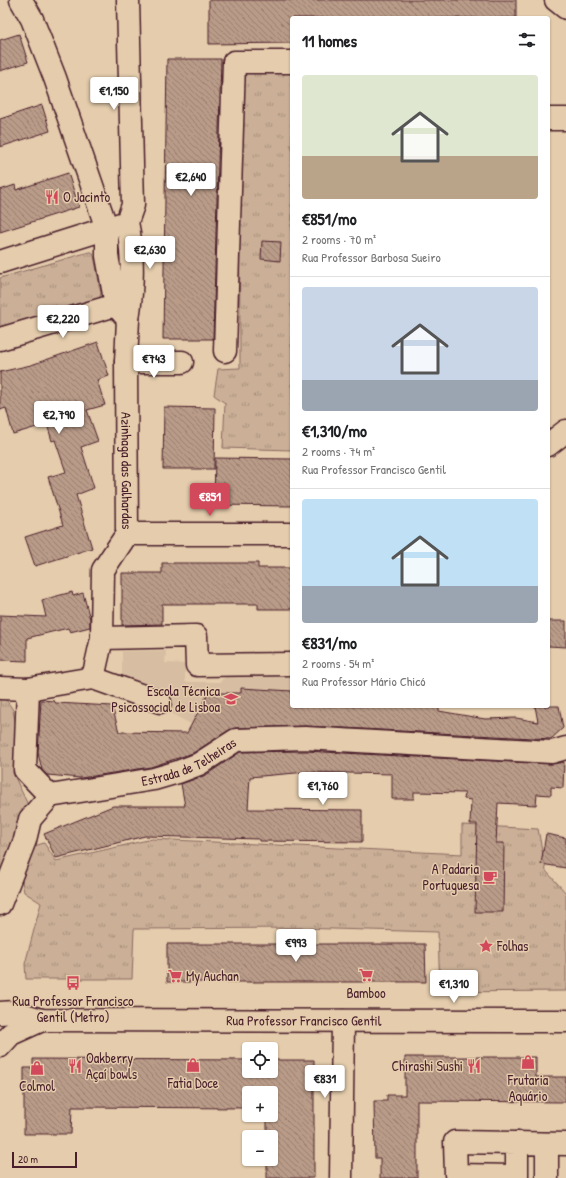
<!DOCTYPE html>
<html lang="en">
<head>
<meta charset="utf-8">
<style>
	body { margin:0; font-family:"Patrick Hand",sans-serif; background:#f2f2f2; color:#202124; height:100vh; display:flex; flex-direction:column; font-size:15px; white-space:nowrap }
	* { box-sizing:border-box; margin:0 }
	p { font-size:13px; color:#757577 }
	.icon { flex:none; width:22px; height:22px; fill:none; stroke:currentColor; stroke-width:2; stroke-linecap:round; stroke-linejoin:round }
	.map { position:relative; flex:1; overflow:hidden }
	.details { position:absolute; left:290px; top:16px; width:260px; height:692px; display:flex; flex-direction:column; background:#fff; border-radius:4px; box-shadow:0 1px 3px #0004 }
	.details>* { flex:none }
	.buttons { position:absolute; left:242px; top:1042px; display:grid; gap:8px }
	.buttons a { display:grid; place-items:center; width:36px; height:36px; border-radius:4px; background:#fff; box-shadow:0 1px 3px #0004; font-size:20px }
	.scale { position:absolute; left:12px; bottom:10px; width:65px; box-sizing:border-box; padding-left:4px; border:2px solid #4a1f2b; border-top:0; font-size:11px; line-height:14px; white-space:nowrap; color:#4a1f2b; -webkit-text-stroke:3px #e4ccac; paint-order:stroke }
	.price { position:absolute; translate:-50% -34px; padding:0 9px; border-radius:4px; background:#fff; color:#222; font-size:13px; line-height:26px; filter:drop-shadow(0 1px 2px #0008) }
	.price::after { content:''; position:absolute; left:50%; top:24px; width:12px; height:9px; margin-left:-6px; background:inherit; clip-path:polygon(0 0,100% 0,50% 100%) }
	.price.on { background:#d1495b; color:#fff }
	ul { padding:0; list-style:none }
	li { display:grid; align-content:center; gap:8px; height:212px; padding:0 12px }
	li+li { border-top:1px solid #e0e0e0 }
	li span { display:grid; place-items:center; height:124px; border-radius:4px; color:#555 }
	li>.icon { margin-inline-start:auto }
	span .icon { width:72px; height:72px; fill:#fffc; stroke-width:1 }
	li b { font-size:17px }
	h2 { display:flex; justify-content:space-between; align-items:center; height:48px; padding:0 12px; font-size:17px }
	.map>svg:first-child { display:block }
	.built { fill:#d7bda1 }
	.park { fill:url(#park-tufts); stroke:#8a6861 }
	.building { fill:url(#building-back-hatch); stroke:#4a1f2b }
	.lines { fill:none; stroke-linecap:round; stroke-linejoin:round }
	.minor-casing { stroke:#4a1f2b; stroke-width:25 }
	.minor { stroke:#e4ccac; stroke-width:22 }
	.labels { text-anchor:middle; stroke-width:3; stroke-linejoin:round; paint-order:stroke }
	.poi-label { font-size:14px; fill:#4a1f2b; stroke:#e4ccac }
	.street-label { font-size:14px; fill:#4a1f2b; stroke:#e4ccac }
</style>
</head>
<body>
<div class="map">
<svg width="566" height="1178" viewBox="0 0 566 1178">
	<defs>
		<pattern id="park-tufts" width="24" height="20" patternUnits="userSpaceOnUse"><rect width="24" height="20" fill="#cbb097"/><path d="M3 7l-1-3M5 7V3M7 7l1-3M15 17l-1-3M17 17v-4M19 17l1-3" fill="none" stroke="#a78f7b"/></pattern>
		<pattern id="building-back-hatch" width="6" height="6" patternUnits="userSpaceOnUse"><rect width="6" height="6" fill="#b99b88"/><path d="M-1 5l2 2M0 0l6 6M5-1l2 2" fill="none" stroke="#987e6f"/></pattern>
	</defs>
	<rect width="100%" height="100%" fill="#e4ccac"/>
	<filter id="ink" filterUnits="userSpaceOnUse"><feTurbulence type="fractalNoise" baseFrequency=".025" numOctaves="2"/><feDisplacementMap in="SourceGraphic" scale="8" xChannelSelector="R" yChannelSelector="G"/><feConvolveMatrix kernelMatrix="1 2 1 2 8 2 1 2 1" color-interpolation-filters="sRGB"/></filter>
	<g filter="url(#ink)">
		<!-- built -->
		<path class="built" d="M122,651h44l-1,12 20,1v18h35l6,-6 66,-1v31h18l1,29 -89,6 -57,-31 8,-15 -51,-20z"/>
		<!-- park -->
		<path class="park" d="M239,69l53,1v380l-69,-2 2,-45 -11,-8 4,-26 22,-1z
			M89,252h3l2,4 7,37 -2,6 -99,29v-50z
			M0,698l7,3 6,9 6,33 -6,30 15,32 -28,99z
			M462,825l76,4 8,42 20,22v98l-126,1 -2,-60 -139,-4 -165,1 -2,50h-106l-1,-15 16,-61 -17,-11 -5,-27 9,-17 16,-5 12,18 96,-22 310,15z"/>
		<!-- building -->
		<path class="building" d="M209,0h307v18h-224v25l-83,1z
			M19,34l9,28 -28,9v-31z
			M167,59h54l-8,280h-50z
			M42,105l8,26 -50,16v-28z
			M68,173l11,34 -79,25v-42l15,-5 1,5z
			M262,241l19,1 -1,19 -19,-2z
			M98,342l11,34 -12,4 8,25 -18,5 11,31 -17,6 13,41 -18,7 16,53 -57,18 -10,-29 38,-12 -15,-48 18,-5 -11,-32 -3,1 -5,-17 -34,10 -7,-26 -6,2v-38l31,-7z
			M164,407l51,1 -1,61h-51z
			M215,458l77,1v47l-78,-1z
			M162,563h96v5h34v41h-34v-5h-96v20l-40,1v-52h40z
			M72,592l1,4 10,-3 7,26v8l-20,5 -2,-4 -41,10v23l-27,-1v-45l46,2 -4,-17z
			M548,621h18v26l-18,-1z
			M241,688l51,3v15h147v5l46,8 31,-1 22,4 -3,-16h24l4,22 -12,11 -245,-13 -70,2 -7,2 -36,23 -42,14 -70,11 -34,-3 -5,-5 -4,-17 3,-53 13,1 2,2 56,3 7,26 68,1 21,-40h33z
			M305,751l246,13 13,-2 -1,26 -12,-1v8l-14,-1 -1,11 -38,-2 -2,40h8l-1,69h-28l2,-88h-7l1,-24 -7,-1 1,-6 -51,-1v7h-22v-25l-85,-2 -57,5 -2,32 114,1v32l-103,-1v-2l-114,-3 -89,22 -12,-24 69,-28h72l-4,-22 25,-9 34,-23z
			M546,834l20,4v30l-25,-4z
			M167,944h258l1,38h-259z
			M405,1057h131v20h30v25l-149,-1v77h-37v-20h-5l-1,-57h13v-6h18z
			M33,1059l216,1v11h22v-11h43v118h-47v-19h4v-22h-4v-22h4v-22h-22v15l-177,-1 -1,27h-47v-66h9z"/>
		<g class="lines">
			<defs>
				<g id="minor">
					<path id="s1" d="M21,0l11,19 23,59 52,151v27l9,49 12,14 -2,43 1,172 -24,36 -1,68 -9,40"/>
					<path d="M556,0l10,8"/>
					<path d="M548,119h18"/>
					<path d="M127,222c7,33 6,64 1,97"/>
					<path d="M0,262l127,-40 6,-17 -5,-205"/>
					<path d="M0,339l116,-34"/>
					<path d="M225,351l9,-289h58"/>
					<path d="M126,362h56"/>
					<path d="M548,445l18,-14"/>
					<path d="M127,534h165"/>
					<path d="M102,638l94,-2 1,29 95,-1"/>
					<path d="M0,688l28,1 65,-11 67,24"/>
					<path d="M28,689l-3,81 25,26"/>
					<path id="s2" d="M50,796l104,-17 24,-7 21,-8 37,-24 69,-2 247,14 14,-4"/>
					<path d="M0,904l25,-64 5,-21 20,-23"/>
					<path id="s3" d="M0,1013l14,-1 28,8 524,1"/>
					<path d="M0,1046l11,-12 31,-14"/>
					<path d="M517,1143v33l-61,-1 -1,-33 111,2"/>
					<path d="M547,1144v34"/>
					<path d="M341,1178l2,-157"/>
				</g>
			</defs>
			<!-- minor casing -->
			<use href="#minor" class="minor-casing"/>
			<!-- minor -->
			<use href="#minor" class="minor"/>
		</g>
	</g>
	<!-- icons -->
	<defs>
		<symbol id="restaurant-bare" viewBox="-9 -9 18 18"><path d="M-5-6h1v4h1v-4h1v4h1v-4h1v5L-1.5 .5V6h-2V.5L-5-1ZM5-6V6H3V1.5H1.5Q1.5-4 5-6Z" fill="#d1495b" stroke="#e4ccac" stroke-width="2.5" paint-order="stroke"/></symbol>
		<symbol id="school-bare" viewBox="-9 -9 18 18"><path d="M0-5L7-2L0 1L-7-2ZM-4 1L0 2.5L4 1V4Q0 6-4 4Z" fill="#d1495b" stroke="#e4ccac" stroke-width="2.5" paint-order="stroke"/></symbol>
		<symbol id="cafe-bare" viewBox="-9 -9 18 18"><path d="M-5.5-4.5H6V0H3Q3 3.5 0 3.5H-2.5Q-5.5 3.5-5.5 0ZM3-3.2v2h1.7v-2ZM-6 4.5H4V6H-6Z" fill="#d1495b" stroke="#e4ccac" stroke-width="2.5" paint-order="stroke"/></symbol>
		<symbol id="sight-bare" viewBox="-9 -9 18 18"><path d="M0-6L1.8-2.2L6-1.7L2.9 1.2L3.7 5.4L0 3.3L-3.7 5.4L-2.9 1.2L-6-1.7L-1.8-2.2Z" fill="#d1495b" stroke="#e4ccac" stroke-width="2.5" paint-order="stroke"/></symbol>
		<symbol id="supermarket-bare" viewBox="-9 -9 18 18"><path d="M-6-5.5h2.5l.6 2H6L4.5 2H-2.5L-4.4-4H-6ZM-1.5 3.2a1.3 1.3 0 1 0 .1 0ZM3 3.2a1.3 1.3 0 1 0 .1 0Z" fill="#d1495b" stroke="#e4ccac" stroke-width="2.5" paint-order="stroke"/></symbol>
		<symbol id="bus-bare" viewBox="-9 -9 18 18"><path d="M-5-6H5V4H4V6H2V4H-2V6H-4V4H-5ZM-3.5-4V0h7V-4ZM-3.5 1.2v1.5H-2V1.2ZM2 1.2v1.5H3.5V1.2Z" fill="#d1495b" stroke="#e4ccac" stroke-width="2.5" paint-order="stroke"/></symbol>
		<symbol id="shop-bare" viewBox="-9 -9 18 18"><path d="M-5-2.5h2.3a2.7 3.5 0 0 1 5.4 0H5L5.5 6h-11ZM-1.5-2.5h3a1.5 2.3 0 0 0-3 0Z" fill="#d1495b" stroke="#e4ccac" stroke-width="2.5" paint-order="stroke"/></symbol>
	</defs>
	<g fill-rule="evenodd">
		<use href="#restaurant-bare" x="42" y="187" width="20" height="20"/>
		<use href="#school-bare" x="221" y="689" width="20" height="20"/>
		<use href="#cafe-bare" x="480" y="867" width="20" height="20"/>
		<use href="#sight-bare" x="476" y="936" width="20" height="20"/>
		<use href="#supermarket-bare" x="356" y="965" width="20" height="20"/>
		<use href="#supermarket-bare" x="165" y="966" width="20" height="20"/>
		<use href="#bus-bare" x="63" y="973" width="20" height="20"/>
		<use href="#shop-bare" x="518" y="1052" width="20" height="20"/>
		<use href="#shop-bare" x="183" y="1055" width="20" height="20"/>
		<use href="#restaurant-bare" x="65" y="1056" width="20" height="20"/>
		<use href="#restaurant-bare" x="464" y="1056" width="20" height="20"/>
		<use href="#shop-bare" x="27" y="1058" width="20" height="20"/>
	</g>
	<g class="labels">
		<!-- poi labels -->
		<g class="poi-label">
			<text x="63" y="202" text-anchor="start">O Jacinto</text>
			<text x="220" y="696" text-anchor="end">Escola Técnica<tspan x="220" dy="16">Psicossocial de Lisboa</tspan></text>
			<text x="479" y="874" text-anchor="end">A Padaria<tspan x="479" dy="16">Portuguesa</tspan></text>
			<text x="497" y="951" text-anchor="start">Folhas</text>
			<text x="186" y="981" text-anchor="start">My Auchan</text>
			<text x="366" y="998">Bamboo</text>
			<text x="73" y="1006">Rua Professor Francisco<tspan x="73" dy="16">Gentil (Metro)</tspan></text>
			<text x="86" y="1063" text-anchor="start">Oakberry<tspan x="86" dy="16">Açaí bowls</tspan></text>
			<text x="463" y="1071" text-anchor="end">Chirashi Sushi</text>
			<text x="528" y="1085">Frutaria<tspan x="528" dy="16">Aquário</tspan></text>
			<text x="193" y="1088">Fatia Doce</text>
			<text x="37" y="1091">Colmol</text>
		</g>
		<!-- street labels -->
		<g class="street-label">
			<text dy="5" stroke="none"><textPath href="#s1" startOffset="492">Azinhaga das Galhardas</textPath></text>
			<text dy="5" stroke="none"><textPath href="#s2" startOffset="144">Estrada de Telheiras</textPath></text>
			<text dy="5" stroke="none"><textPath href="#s3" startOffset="305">Rua Professor Francisco Gentil</textPath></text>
		</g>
	</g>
</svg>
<div class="buttons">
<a><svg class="icon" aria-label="locate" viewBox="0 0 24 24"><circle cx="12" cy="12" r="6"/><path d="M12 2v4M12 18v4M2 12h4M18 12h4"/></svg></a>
<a>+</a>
<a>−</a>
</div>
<div class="scale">20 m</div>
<b class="price" style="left:114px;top:111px">€1,150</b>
<b class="price" style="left:191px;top:197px">€2,640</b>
<b class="price" style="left:150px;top:270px">€2,630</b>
<b class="price" style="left:63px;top:339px">€2,220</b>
<b class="price" style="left:154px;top:379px">€743</b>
<b class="price" style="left:59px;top:435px">€2,790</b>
<b class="price on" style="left:210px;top:517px">€851</b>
<b class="price" style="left:323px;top:806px">€1,760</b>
<b class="price" style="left:296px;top:963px">€993</b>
<b class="price" style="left:454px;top:1004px">€1,310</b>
<b class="price" style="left:325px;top:1099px">€831</b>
<section class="details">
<h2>11 homes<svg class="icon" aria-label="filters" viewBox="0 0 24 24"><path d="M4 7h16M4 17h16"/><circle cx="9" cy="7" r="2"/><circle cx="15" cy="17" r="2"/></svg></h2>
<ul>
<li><span style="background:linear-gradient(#dfe7d0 65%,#b9a48a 0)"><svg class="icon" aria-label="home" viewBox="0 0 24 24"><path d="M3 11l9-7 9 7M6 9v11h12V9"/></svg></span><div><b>€851/mo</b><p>2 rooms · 70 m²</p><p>Rua Professor Barbosa Sueiro</p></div></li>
<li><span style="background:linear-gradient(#c9d6e8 75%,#9aa5b1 0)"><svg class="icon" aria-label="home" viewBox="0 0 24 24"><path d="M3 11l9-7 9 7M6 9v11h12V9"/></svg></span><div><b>€1,310/mo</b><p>2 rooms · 74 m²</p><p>Rua Professor Francisco Gentil</p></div></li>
<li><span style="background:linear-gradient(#bfe0f5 70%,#9aa5b1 0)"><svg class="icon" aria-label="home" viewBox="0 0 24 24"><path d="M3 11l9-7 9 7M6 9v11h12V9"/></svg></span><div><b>€831/mo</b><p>2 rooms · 54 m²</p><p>Rua Professor Mário Chicó</p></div></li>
</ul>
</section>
</div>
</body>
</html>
